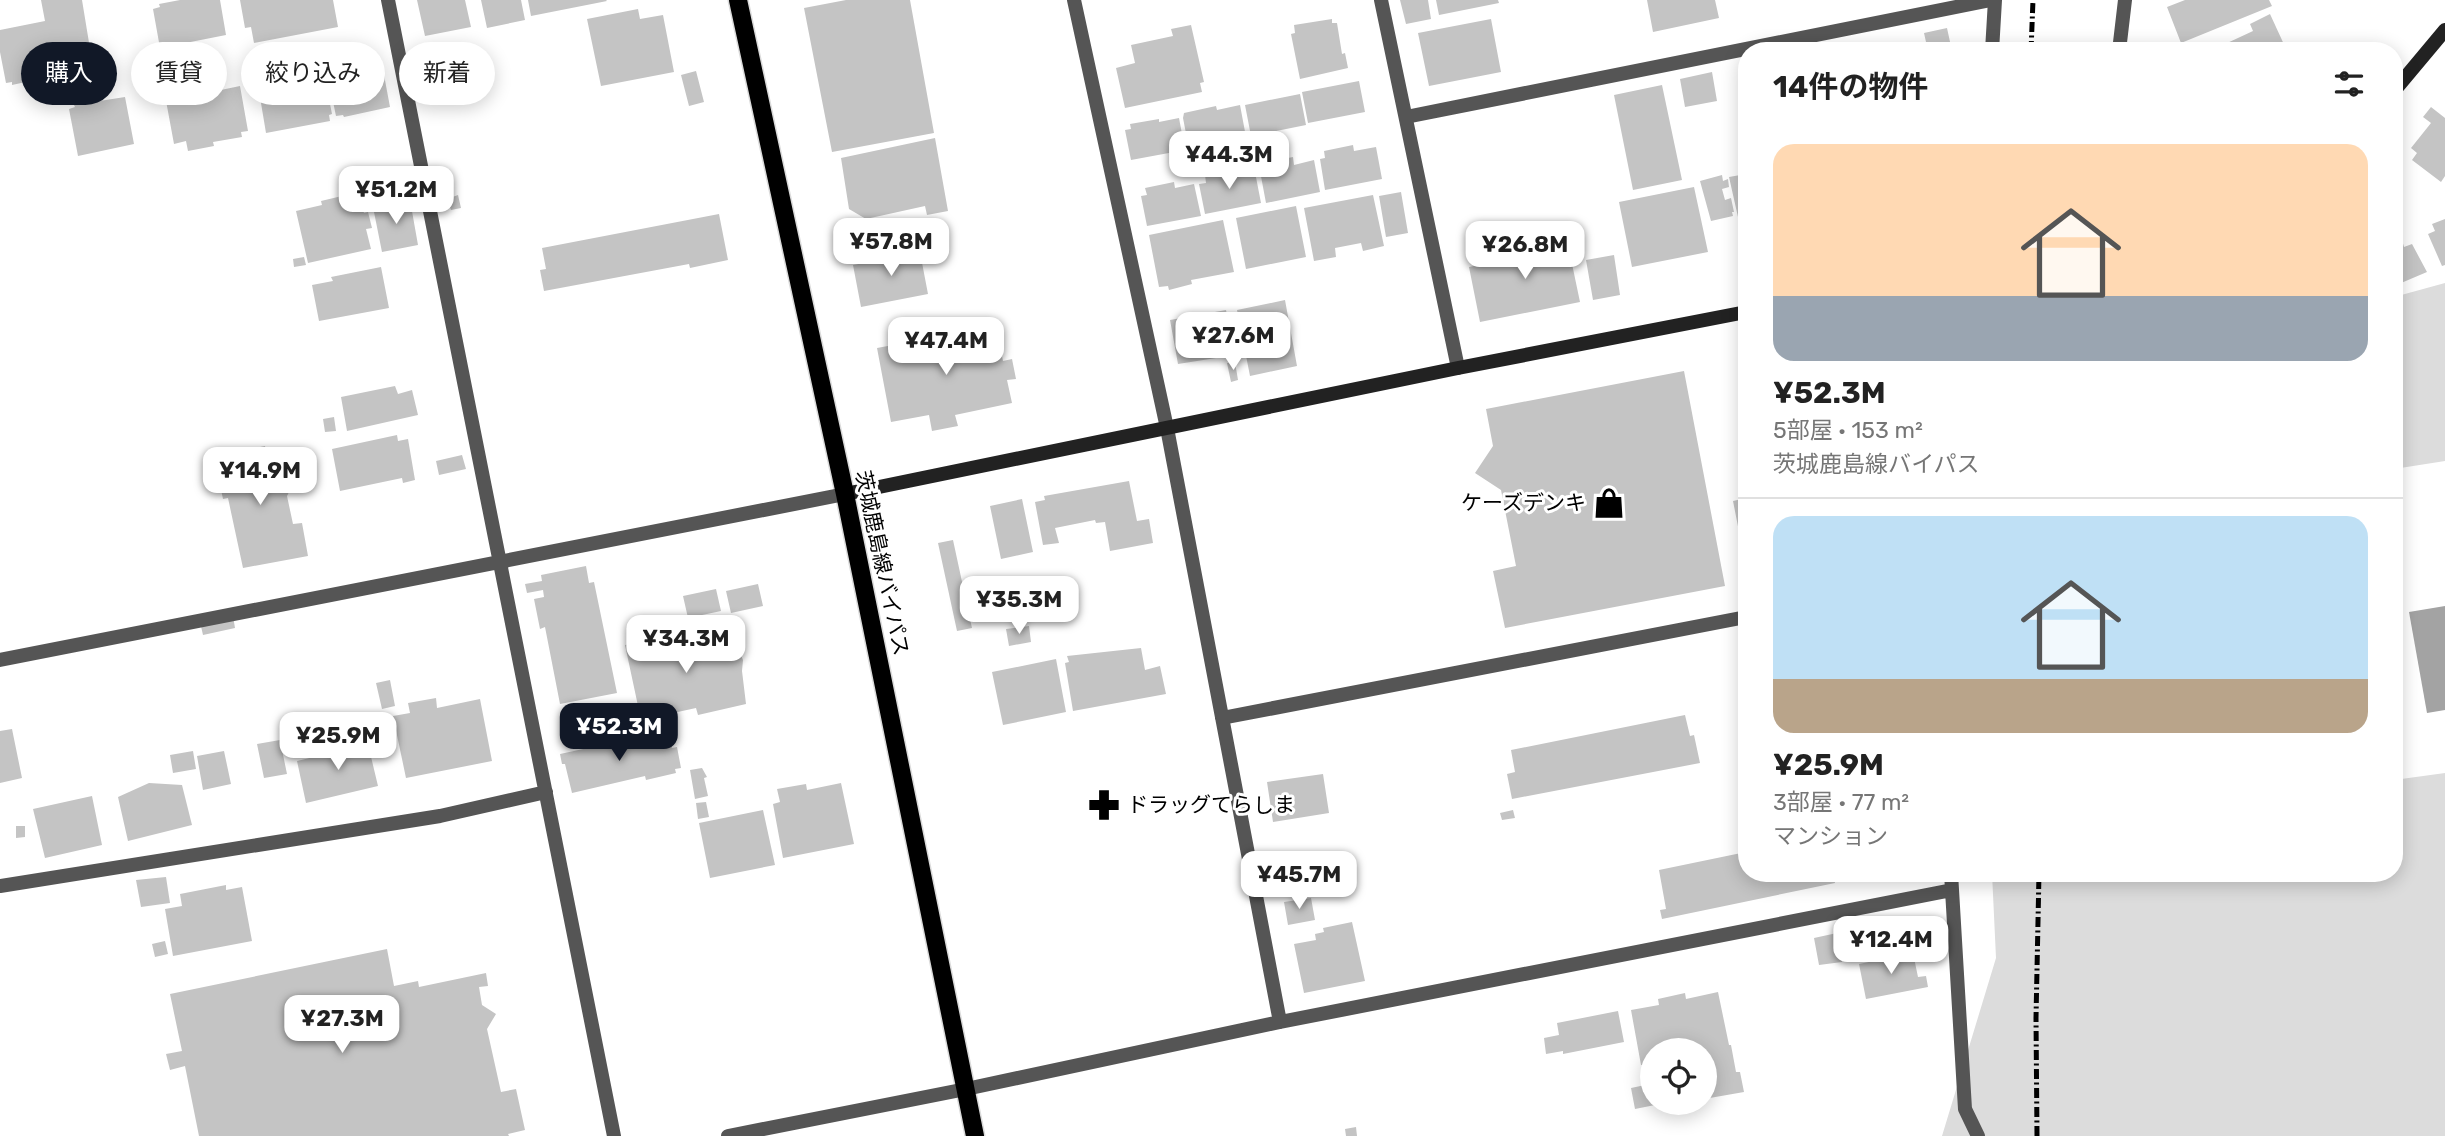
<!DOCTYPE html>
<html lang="ja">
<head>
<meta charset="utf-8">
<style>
	body { margin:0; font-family:Rubik,"Noto Sans JP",sans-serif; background:#f6f6f6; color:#222; height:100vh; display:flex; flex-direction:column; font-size:26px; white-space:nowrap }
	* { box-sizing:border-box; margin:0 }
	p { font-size:23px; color:#767676 }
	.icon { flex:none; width:38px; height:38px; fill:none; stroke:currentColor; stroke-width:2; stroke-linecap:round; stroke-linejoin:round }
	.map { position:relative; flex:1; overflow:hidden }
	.side { position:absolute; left:1738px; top:42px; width:665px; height:840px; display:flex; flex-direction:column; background:#fff; border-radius:28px; box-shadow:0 4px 18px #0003 }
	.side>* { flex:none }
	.top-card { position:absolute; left:21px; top:42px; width:665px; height:63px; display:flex; gap:14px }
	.controls { position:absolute; left:1640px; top:1038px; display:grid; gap:14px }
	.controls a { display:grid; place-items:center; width:77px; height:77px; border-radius:50%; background:#fff; box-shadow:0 4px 18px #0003; font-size:35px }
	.price { position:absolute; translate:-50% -60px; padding:0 16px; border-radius:14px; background:#fff; color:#222; font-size:23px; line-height:46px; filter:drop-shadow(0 2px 4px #0008) }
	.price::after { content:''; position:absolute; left:50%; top:42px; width:21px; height:16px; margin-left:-10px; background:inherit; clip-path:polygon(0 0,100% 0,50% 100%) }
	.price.current { background:#111827; color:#fff }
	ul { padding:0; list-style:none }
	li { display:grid; align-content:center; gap:14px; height:371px; padding:0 35px }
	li+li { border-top:2px solid #e0e0e0 }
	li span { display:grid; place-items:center; height:217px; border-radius:21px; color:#555 }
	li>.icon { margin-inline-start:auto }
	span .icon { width:126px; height:126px; fill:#fffc; stroke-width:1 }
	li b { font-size:30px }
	h2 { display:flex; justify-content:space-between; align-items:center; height:84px; padding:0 35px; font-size:30px }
	.tag { padding:0 24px; border-radius:32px; background:#fff; box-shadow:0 4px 18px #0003; font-size:24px; line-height:63px }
	.tag.current { background:#111827; color:#fff }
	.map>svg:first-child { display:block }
	.green { fill:#dcdcdc }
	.water { fill:#a3a3a3 }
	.building { fill:#c4c4c4 }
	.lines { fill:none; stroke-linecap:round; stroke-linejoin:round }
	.primary-casing { stroke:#dbdbdb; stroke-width:21 }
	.street { stroke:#555; stroke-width:14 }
	.secondary { stroke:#222; stroke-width:14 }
	.primary { stroke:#000; stroke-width:18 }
	.rail { stroke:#000; stroke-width:5; stroke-dasharray:10 3.5 2 3.5; stroke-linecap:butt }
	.labels { text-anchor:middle; stroke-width:6; stroke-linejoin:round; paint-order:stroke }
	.poi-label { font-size:21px; fill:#000; stroke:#fff; text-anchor:end }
	.street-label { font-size:21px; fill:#000; stroke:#fff }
</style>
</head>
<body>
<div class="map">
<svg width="2445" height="1136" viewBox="0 0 2445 1136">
	<rect width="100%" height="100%" fill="#fff"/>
	<!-- green -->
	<path class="green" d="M2445,283v178l-51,8v-172z
		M2445,773v363h-503l54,-178 -4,-85h402v-93z"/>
	<!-- water -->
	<path class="water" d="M2445,606v104l-18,3 -18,-101z"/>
	<!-- building -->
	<path class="building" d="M41,0h41l11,67 -81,18v-3l-6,1 -6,-31v-22l45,-9z
		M180,0h40l6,35 -66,13 -7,-39 7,-2 -1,-3z
		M240,0h93l5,27 -84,16 -3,-16 -6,1z
		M417,0h48l6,27 -46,9z
		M481,0h40l4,20 -38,8z
		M528,0h78l1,1 -76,15z
		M846,0h64l24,133 -102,19 -28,-144z
		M1400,0h28l3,19 -25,5z
		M1436,0h62l1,3 -60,12z
		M1647,0h68l4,18 -66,14z
		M2185,0h84l3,6 -91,37 -14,-36z
		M638,9l2,10 23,-4 11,57 -73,14 -14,-67z
		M2270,14l17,37h-77l43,-20 -3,-7z
		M1332,19v4h5l5,31 3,-1 3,15 -48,11 -9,-45 4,-1 -1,-8z
		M1491,19l10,53 -72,14 -11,-53z
		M1191,25l13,57 -4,1 2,9 -77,16 -9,-40 19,-5 -4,-18 42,-9 -2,-7z
		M1947,28l5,23h-24l-4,-18z
		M1917,45l1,6h-23v-2z
		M370,58l1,4 10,-3 9,48 -46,10 -1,-2 -7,1 -10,-48z
		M696,71l8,31 -15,4 -8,-31z
		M1712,72l5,29 -32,6 -5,-28z
		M322,78l2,11h3l5,25 -3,1 1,6 -64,12 -7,-42z
		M213,80l3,11 24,-5 8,45 -7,1 1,5 -29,5 1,4 -26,5 -2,-10 -12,3 -10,-54z
		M1359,81l6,31 -57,11 -6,-31z
		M1662,85l20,95 -49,10 -19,-95z
		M1300,94l6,31 -55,11 -6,-31z
		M125,97l9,47 -56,12 -9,-47 6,-2 -1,-2z
		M1240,105l6,32 -57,12 -6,-31 1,-5 32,-7 1,4z
		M2431,107l14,11v58l-4,6 -29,-22 5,-7 -6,-5 20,-25 -8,-6z
		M1179,118l6,32 -54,10 -6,-30 6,-1 -1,-5 29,-5v3z
		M935,138l13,73 -21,4 -2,-9 -59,13 -17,-10 -8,-51z
		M1353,145l1,6 22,-4 6,32 -57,11 -5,-31 5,-1 -1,-7z
		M1293,157l1,8 20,-5 6,32 -54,11 -6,-32h4l-2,-8z
		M1233,170l1,5 21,-3 6,31 -56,11 -6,-30 7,-1 -1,-8z
		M1746,174v41l-8,2 -9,-40z
		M1722,175l1,6 5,-2 1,8 -7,2 3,11 6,-2 3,14h-2l1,4 -22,5 -11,-40z
		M1174,182l1,6 19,-4 7,32 -54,10 -6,-30 6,-1 -2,-7z
		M1694,187l14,65 -76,15 -13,-65z
		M1401,192l7,41 -22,4 -7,-41z
		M458,195l3,13 -10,2 -4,-11z
		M1373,195l11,51 -21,5 -2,-8 -26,5 1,9 -22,4 -10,-53z
		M342,196l1,4 20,-4 3,10 -4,1 2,6 4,-1 4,16 -6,1 5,20 -63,14 -12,-52 26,-6 -1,-4z
		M410,200l8,45 -36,7 -9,-45z
		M1296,206l10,51 -60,12 -10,-51z
		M719,214l9,46 -38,8 -1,-4 -145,27 -4,-21 6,-1 -4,-21z
		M2445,219v46l-3,1 -14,-32 7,-3 -3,-7z
		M1223,220l11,52 -43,8 1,4 -23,6 -1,-4 -9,1 -10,-52z
		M1567,240l13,62 -100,20 -11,-55 26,-5 -2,-12 29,-6 1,5z
		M2402,240l2,7 8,-3 15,28 -33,14v-43z
		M919,247l9,47 -67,13 -8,-42 27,-5 -2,-6z
		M1614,255l6,40 -27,5 -7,-40z
		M304,257l2,8 -12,2 -1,-8z
		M381,267l8,41 -70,13 -7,-36 21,-4 -2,-4z
		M1285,300l12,66 -47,10 -13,-66z
		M1226,310l9,45 -57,9 -8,-44z
		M985,328l1,5 11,-2 6,30 9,-2 4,20 -9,1 5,23 -57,12 3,11 -26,5 -3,-16 -38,7 -14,-74z
		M1235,362l3,18 -7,2 -4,-19z
		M1684,371l41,215 -220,42 -12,-57 23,-5 -15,-76 -26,-17 18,-27 -7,-37z
		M395,386l3,8 14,-4 6,25 -71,16 -6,-34z
		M334,417l2,14 -11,1 -2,-13z
		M397,435l1,6 10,-2 7,41 -12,3 -1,-5 -62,13 -8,-42z
		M265,446l2,11 15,-3 3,9 -4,2 3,14 4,3 2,8 -3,6 6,28 9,-1 6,33 -65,12 -15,-70 -5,1 -9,-43z
		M462,455l4,14 -27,6 -3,-14z
		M1129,481l8,40 12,-2 4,24 -43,8 -5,-29 -9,1 -1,-3 -40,8 4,15 -16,2 -8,-43 10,-2 -1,-4z
		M1746,498v64h-1l-12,-61z
		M1022,499l11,53 -32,7 -11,-53z
		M953,540l19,88 -15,3 -19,-88z
		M586,566l3,17 5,-1 23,111 -57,11 -15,-77 -5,2 -6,-30 10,-2 -1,-7 -16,3 -2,-9 17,-3 -1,-6z
		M758,584l5,22 -32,7 -5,-22z
		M716,589l5,22 -33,7 -5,-22z
		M233,616l2,12 -32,7 -3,-13z
		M1029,626l2,16 -22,4 -3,-17z
		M676,629l4,16 52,-11 11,26 -1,11 4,33 -48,11 -2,-7 -55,12 -16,-75 21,-4 -1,-5z
		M1141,648l4,22 15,-4 6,28 -93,17 -8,-48 4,-1 -2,-6z
		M1056,659l10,53 -63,13 -11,-53z
		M390,680l5,26 -13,3 -6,-26z
		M436,698l1,10 43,-9 12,62 -86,17 -13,-62 17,-3 -2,-10z
		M1685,715l5,21 4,-1 6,28 -188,36 -5,-25 8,-2 -4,-22z
		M12,729l10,49 -22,5v-52z
		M639,737l1,4 13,-3 2,10 16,-4 1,4 5,-1 4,21 -6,1 1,4 -30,7 -1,-4 -73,17 -7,-29h-3l-2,-10z
		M280,740l7,34 -23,4 -7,-34z
		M367,740l11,46 -72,17 -9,-42 29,-7 -1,-5z
		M193,751l3,18 -23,4 -3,-18z
		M224,751l7,33 -28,6 -6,-34z
		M702,768l5,9 -3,1 4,18 -13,3 -5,-29z
		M1323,774l6,39 -56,9 -6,-40z
		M149,783l33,2 10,40 -64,16 -10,-44z
		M841,783l13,61 -71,14 -10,-54 7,-2 -3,-13 29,-5 1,6z
		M92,796l10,49 -57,13 -12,-49z
		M706,802l3,15 -11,2 -2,-16z
		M763,810l12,55 -65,13 -11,-55z
		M1513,810l2,8 -13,2 -2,-7z
		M16,826h9v11l-9,1z
		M1746,852v21h87l2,10 -173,36 -2,-9 6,-1 -7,-39z
		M166,877l4,26 -29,4 -5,-27z
		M226,885v5l16,-3 10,54 -79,15 -8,-47 17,-3 -2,-12z
		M1311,898l4,22 -27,5 -4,-23z
		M1352,922l13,59 -61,12 -10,-49 22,-4 -1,-6 9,-2 -1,-4z
		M1837,933l5,29 -23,3 -5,-27z
		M165,941l3,13 -13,3 -3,-13z
		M387,949l7,37 24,-5 1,6 67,-14 2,13 -9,1 3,18 14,9 -9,15 14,63 15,-3 9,41 -17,4 1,2h-310l-14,-70 -15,4 -4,-16 16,-3 -12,-57z
		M1913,953l5,24 8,-1 2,11 -62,12 -7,-35z
		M1718,992l11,53h2l5,27h4l4,20 -40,7v-49h-52v18l-6,1 -1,-4h-4l-10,-55 28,-5 -1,-6 27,-6 1,6z
		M1618,1011l6,31 -61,12v-3l-17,3 -2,-16 15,-3 -2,-12z
		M1650,1084l2,18 3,3 -20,4 -4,-21z
		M1356,1127l1,9h-11l-1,-7z"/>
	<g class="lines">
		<defs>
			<path id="primary" d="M738,0l107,494 130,642"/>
		</defs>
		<!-- primary casing -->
		<use href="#primary" class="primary-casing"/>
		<!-- street -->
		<path class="street" d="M388,0l226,1136
			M1074,0l93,428 113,594
			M1381,0l77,368
			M1992,51l3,-51
			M2119,51l6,-51
			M1406,117l585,-117
			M0,660l845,-166
			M1222,718l524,-101
			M1951,873l14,236 13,27
			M0,886l440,-70 106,-24
			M728,1136l238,-47 314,-67 672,-132"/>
		<!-- secondary -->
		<path class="secondary" d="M2394,91l51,-61
			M845,494l613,-126 288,-56"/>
		<!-- primary -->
		<use href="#primary" class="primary"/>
		<!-- rail -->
		<path class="rail" d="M2031,51l2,-51
			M2037,1136l-1,-118 3,-145"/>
	</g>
	<!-- icons -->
	<defs>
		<symbol id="shop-bare" viewBox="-9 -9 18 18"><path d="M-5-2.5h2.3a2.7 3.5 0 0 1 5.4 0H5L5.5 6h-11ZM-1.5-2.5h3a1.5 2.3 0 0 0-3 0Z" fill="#000" stroke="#fff" stroke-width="2.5" paint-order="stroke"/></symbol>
		<symbol id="pharmacy-bare" viewBox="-9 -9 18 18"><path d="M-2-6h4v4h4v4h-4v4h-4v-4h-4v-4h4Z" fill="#000" stroke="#fff" stroke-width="2.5" paint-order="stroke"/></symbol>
	</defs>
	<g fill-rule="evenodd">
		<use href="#shop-bare" x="1587" y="481" width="44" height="44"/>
		<use href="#pharmacy-bare" x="1082" y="783" width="44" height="44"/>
	</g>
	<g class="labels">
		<!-- poi labels -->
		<g class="poi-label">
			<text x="1586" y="510">ケーズデンキ</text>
			<text x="1127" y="812" text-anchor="start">ドラッグてらしま</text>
		</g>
		<!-- street labels -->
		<g class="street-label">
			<text transform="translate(882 563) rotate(78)" y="7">茨城鹿島線バイパス</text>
		</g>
	</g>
</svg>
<div class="controls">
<a><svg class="icon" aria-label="locate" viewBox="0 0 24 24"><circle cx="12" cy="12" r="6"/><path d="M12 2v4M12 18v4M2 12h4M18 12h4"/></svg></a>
</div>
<b class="price" style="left:1229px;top:191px">¥44.3M</b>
<b class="price" style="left:396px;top:226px">¥51.2M</b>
<b class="price" style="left:891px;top:278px">¥57.8M</b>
<b class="price" style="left:1525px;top:281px">¥26.8M</b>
<b class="price" style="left:1233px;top:372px">¥27.6M</b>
<b class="price" style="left:946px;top:377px">¥47.4M</b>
<b class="price" style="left:260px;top:507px">¥14.9M</b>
<b class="price" style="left:1019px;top:636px">¥35.3M</b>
<b class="price" style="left:686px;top:675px">¥34.3M</b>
<b class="price current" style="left:619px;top:763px">¥52.3M</b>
<b class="price" style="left:338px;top:772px">¥25.9M</b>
<b class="price" style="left:1299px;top:911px">¥45.7M</b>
<b class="price" style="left:1891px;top:976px">¥12.4M</b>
<b class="price" style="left:342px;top:1055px">¥27.3M</b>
<div class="top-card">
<a class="tag current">購入</a>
<a class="tag">賃貸</a>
<a class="tag">絞り込み</a>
<a class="tag">新着</a>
</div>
<section class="side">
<h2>14件の物件<svg class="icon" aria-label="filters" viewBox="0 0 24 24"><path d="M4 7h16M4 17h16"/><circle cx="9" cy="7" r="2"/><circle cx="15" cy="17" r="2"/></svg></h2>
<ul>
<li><span style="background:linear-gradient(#ffd9b3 70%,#9aa5b1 0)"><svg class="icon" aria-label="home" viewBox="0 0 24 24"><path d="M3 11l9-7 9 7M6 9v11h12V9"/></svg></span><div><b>¥52.3M</b><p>5部屋 · 153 m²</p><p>茨城鹿島線バイパス</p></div></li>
<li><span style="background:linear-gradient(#bfe0f5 75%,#b9a48a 0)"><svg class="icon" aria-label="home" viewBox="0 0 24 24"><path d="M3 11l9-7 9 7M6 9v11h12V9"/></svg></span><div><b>¥25.9M</b><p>3部屋 · 77 m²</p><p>マンション</p></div></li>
</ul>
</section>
</div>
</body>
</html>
